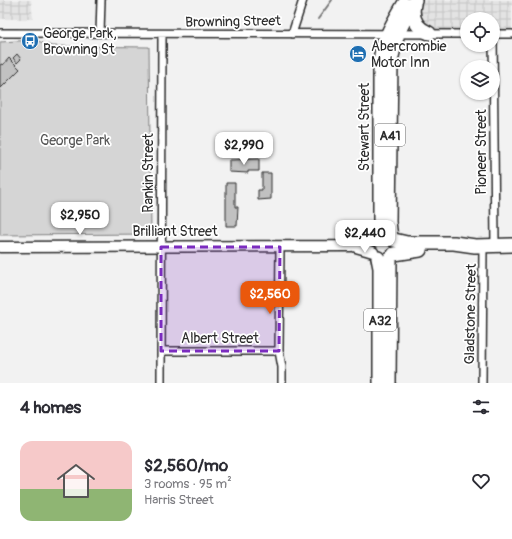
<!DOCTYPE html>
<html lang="en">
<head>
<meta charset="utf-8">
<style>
	body { margin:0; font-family:Pangolin,sans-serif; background:#f2f2f3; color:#2b2b33; height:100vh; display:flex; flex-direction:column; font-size:15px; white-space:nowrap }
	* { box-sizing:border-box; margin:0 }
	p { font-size:13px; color:#7c7c81 }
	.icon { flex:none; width:22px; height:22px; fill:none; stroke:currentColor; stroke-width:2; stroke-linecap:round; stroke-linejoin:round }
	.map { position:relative; height:383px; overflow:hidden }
	.drawer { display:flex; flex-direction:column; background:#fff; flex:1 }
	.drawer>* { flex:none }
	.tools { position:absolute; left:460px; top:12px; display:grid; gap:8px }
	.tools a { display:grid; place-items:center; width:40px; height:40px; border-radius:50%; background:#fff; box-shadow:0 1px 3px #0004; font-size:20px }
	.price { position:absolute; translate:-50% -34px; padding:0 9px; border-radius:8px; background:#fff; color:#222; font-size:13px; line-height:26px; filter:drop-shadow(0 1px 2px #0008) }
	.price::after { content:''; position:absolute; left:50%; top:24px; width:12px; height:9px; margin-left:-6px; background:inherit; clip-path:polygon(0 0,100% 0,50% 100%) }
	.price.on { background:#ea580c; color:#fff }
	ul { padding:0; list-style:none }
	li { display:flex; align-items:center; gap:12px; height:100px; padding:0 20px }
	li+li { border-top:1px solid #e1e1e2 }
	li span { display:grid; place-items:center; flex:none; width:112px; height:80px; border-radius:12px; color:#555 }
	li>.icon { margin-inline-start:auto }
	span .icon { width:48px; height:48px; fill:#fffc; stroke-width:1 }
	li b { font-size:17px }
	h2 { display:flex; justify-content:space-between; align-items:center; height:48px; padding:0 20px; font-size:17px }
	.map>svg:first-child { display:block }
	.industrial { fill:url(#industrial-grid) }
	.park { fill:#d5d5d5; stroke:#808080 }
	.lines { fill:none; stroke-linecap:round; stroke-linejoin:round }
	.stream { stroke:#787878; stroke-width:2 }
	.building { fill:#c1c1c1; stroke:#2b2b2b }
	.street-casing { stroke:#2b2b2b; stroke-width:10 }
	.secondary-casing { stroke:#2b2b2b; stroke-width:13 }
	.highway-casing { stroke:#2b2b2b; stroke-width:16 }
	.street { stroke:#fff; stroke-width:7 }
	.secondary { stroke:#fff; stroke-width:10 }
	.highway { stroke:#fff; stroke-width:13 }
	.marked { fill:#7b2cbf; fill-opacity:0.2; stroke:#7b2cbf; stroke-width:3; stroke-dasharray:8 5; stroke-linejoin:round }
	.labels { text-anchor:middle; stroke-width:3.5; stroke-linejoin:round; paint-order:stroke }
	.shield { fill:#fff; stroke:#6b6b6b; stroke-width:1 }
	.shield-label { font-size:13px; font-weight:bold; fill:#2b2b2b }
	.street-label { font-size:14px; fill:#2b2b2b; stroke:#fff }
	.poi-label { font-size:14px; fill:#2b2b2b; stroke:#fff; text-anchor:start }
	.park-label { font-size:14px; fill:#565656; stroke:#fff }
</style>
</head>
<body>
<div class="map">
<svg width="512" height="383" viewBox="0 0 512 383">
	<defs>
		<pattern id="industrial-grid" width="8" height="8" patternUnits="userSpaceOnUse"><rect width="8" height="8" fill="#e3e3e3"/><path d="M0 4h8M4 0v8" fill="none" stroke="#c3c3c3"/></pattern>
	</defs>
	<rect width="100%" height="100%" fill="#f2f2f2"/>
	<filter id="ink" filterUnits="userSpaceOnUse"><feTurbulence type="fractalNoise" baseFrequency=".025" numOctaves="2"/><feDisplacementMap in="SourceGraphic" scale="8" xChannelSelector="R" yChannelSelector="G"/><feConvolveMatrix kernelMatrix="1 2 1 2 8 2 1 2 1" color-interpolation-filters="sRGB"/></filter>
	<g filter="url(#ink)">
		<!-- industrial -->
		<path class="industrial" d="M0,0h31l2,19h-33z
			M415,0h97v33h-19v-14h-26v14h-38l-16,-20z"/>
		<!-- park -->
		<path class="park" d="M35,40l17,6 97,1 2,187 -151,1v-193z"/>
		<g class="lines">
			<!-- stream -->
			<path class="stream" d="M318,19l14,-19"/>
		</g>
		<!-- building -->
		<path class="building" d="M17,54l4,5 -4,4 -4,-5z
			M9,58l11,11 -20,20v-24l2,-1 1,1z
			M259,159v12h-11v2l-19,-1v-12z
			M262,173h9v26l-13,1v-10h4z
			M226,183h9v24h3l-1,19h-11z"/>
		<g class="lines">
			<defs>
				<path id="street" d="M0,33l467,1
					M100,33l1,-33
					M292,34l11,-34
					M493,34l2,211
					M493,34h19
					M280,247l-1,104 3,16v16
					M161,351h118
					M161,383l1,-348
					M482,383l1,-137"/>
				<path id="secondary" d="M0,247l351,-1 23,-6
					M356,247l17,5"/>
				<path id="highway" d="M414,4c-3,14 2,24 15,29
					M378,237l2,-16v-159c2,-22 13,-39 24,-58
					M391,238l-2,-16 2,-162 7,-27 17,-33
					M394,240l13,3h47l21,3 37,-1
					M394,254l26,-4
					M378,258l2,10v115
					M389,383l1,-125"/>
			</defs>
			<!-- street casing -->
			<use href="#street" class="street-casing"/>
			<!-- secondary casing -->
			<use href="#secondary" class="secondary-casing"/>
			<!-- highway casing -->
			<use href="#highway" class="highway-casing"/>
			<!-- street -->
			<use href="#street" class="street"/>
			<!-- secondary -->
			<use href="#secondary" class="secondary"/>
			<!-- highway -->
			<use href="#highway" class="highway"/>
		</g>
	</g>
	<!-- marked area -->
	<path class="marked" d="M161,247h119l-1,104h-118z"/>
	<!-- icons -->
	<defs>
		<symbol id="bus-disc" viewBox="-11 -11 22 22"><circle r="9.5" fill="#1f6fb2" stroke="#fff"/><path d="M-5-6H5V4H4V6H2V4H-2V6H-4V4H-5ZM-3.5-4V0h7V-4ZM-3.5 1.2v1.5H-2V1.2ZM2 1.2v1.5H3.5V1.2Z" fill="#fff"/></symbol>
		<symbol id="hotel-disc" viewBox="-11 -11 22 22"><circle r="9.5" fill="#1f6fb2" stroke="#fff"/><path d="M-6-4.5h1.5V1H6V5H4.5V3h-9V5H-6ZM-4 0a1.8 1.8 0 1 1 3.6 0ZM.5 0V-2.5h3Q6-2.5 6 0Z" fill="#fff"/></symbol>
	</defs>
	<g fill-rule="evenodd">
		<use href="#bus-disc" x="20" y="31" width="20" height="20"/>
		<use href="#hotel-disc" x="348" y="44" width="20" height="20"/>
	</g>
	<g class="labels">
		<!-- shield labels -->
		<g class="shield">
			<rect x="375" y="124" width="30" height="22" rx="3"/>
			<rect x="364" y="309" width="32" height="22" rx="3"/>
		</g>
		<g class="shield-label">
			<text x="390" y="140">A41</text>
			<text x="380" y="325">A32</text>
		</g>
		<!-- street labels -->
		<g class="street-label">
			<text transform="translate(233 21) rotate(-1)" y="5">Browning Street</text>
			<text transform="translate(364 127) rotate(-90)" y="5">Stewart Street</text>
			<text transform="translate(481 152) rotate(-90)" y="5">Pioneer Street</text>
			<text transform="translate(148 173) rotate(-90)" y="5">Rankin Street</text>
			<text x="175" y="236">Brilliant Street</text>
			<text transform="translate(470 314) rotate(-89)" y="5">Gladstone Street</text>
			<text x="220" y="343">Albert Street</text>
		</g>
		<!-- poi labels -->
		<g class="poi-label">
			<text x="43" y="38">George Park,<tspan x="43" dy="16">Browning St</tspan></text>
			<text x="371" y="51">Abercrombie<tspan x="371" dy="16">Motor Inn</tspan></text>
		</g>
		<!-- park labels -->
		<g class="park-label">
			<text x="75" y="145">George Park</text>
		</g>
	</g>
</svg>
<div class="tools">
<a><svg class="icon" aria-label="locate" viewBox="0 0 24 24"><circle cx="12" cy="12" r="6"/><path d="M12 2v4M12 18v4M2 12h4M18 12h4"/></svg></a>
<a><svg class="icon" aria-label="layers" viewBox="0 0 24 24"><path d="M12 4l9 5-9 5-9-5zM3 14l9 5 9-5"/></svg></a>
</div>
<b class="price" style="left:244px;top:166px">$2,990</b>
<b class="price" style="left:80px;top:236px">$2,950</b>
<b class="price" style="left:365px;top:254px">$2,440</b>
<b class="price on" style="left:270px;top:315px">$2,560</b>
</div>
<section class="drawer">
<h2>4 homes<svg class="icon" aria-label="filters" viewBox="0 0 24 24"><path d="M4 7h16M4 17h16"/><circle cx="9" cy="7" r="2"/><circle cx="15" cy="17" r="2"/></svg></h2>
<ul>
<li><span style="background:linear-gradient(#f6c9c9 60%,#8fb573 0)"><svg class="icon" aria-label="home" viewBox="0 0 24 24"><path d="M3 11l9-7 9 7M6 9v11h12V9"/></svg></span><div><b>$2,560/mo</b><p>3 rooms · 95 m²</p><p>Harris Street</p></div><svg class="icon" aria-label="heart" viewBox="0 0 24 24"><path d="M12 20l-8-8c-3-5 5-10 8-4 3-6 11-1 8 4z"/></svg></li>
</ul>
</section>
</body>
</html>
